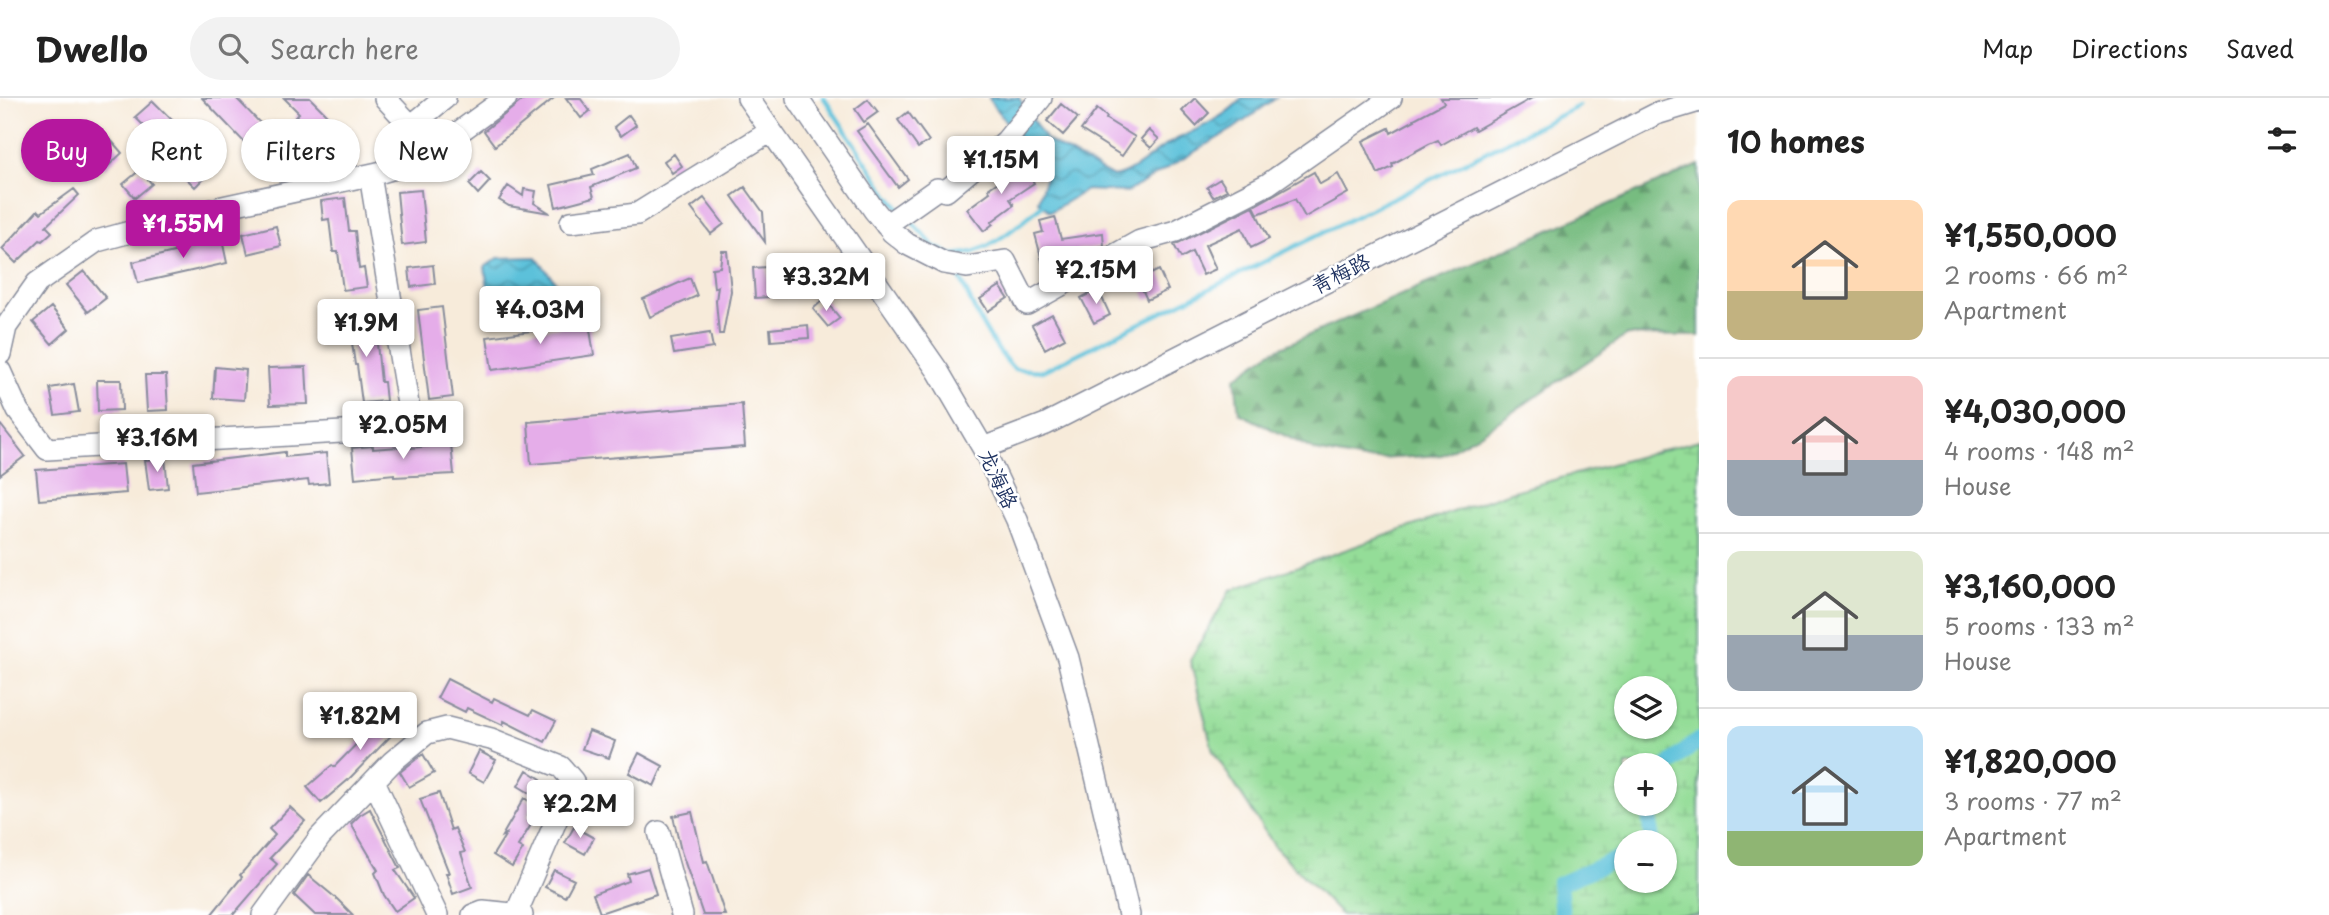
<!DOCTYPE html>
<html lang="en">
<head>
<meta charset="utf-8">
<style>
	body { margin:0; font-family:"Playpen Sans","LXGW WenKai TC",sans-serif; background:#f2f2f2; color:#222; height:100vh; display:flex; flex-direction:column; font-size:26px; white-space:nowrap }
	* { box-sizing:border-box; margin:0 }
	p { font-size:23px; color:#767676 }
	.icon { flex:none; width:38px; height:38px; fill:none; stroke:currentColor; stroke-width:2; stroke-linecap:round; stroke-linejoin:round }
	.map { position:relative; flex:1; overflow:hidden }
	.drawer { display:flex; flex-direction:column; background:#fff; width:630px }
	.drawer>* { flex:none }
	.hud { position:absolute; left:21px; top:21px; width:665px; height:63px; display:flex; gap:14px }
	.buttons { position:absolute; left:1614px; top:578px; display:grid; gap:14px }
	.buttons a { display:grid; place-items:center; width:63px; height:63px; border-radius:50%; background:#fff; box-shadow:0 2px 5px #0004; font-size:35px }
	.price { position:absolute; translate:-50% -60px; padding:0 16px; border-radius:7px; background:#fff; color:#222; font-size:23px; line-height:46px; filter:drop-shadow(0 2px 4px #0008) }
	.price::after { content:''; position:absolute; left:50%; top:42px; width:21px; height:16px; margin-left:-10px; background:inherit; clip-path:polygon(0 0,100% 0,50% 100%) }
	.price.selected { background:#b5179e; color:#fff }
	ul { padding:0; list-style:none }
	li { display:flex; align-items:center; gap:21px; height:175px; padding:0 28px }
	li+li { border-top:2px solid #e0e0e0 }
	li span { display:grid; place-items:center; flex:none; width:196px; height:140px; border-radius:14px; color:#555 }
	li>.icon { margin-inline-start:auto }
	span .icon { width:84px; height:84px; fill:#fffc; stroke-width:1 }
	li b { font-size:30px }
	h2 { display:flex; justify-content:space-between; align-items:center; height:84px; padding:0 28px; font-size:30px }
	.chip { padding:0 24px; border-radius:32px; background:#fff; box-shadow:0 2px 5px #0004; font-size:24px; line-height:63px }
	.chip.selected { background:#b5179e; color:#fff }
	header { display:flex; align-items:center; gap:42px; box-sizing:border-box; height:98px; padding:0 35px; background:#fff; border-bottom:2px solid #e0e0e0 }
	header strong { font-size:33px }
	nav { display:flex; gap:38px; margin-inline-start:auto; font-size:24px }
	.search { width:490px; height:63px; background:#f2f2f2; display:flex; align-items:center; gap:18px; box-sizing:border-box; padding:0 24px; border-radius:38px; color:#767676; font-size:26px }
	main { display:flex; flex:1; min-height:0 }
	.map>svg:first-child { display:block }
	.forest { fill:url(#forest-firs); stroke:#49766f; stroke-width:2 }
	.wetland { fill:url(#wetland-marsh); stroke:#58867b; stroke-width:2; fill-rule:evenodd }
	.water { fill:url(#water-waves); stroke:#3c789c; stroke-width:2 }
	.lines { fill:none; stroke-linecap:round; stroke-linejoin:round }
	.stream { stroke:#5cc1da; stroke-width:4.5 }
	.canal { stroke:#5cc1da; stroke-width:16 }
	.building { fill:#e5ade9 }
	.minor-casing { stroke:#898d9c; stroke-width:24 }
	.minor { stroke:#fff; stroke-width:21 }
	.labels { text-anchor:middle; stroke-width:5; stroke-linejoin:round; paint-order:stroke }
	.street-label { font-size:21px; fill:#1b2f5e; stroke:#fff }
</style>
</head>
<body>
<header>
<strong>Dwello</strong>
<div class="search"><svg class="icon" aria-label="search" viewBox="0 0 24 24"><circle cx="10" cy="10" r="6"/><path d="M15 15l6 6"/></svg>Search here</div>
<nav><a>Map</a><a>Directions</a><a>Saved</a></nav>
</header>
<main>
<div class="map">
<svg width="1699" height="817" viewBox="0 0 1699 817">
	<defs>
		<pattern id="forest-firs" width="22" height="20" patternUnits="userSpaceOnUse" patternTransform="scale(1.75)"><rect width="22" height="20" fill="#77bc80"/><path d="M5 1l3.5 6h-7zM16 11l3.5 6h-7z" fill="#61996c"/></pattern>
		<pattern id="wetland-marsh" width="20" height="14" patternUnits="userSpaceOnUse" patternTransform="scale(1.75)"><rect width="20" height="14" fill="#94dd98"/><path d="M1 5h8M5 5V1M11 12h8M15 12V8" fill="none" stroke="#7fbe85"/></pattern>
		<pattern id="water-waves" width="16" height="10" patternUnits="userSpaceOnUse" patternTransform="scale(1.75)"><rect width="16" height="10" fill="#5cc1da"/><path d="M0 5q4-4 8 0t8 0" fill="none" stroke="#4b9db4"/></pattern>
	</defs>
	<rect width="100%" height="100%" fill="#fff"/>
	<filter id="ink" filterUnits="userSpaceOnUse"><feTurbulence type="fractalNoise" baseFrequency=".0143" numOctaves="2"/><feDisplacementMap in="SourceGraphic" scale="14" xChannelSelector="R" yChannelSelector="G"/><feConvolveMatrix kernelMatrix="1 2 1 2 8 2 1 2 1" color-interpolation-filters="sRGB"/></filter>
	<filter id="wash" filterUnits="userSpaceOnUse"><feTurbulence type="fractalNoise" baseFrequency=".00686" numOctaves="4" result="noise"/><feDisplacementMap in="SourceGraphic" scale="28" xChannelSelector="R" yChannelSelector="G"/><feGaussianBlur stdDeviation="1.57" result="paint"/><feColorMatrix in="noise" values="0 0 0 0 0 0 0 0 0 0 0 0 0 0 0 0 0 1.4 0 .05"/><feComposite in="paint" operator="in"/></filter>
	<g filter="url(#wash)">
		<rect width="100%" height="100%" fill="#f7ebda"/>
		<!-- forest -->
		<path class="forest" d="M1699,67v171l-72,-1 -150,101 -35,19 -78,5 -48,-9 -77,-38 -4,-35 37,-27z"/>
		<!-- wetland -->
		<path class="wetland" d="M1699,342v475h-358l-66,-68 -62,-96 -23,-91 41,-70 279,-98zM1626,590h38v38h-38zM1626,667h38v38h-38zM1626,744h38v38h-38z"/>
		<!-- water -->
		<path class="water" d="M989,0h30l27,42 67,37c24,-5 39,-25 60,-36 24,-12 52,-23 69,-43h34l-43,31 -106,63 -41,-2 -36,22 -12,-11 8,-25 -5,-12 -47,-57z
			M536,159l24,31 -5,11 -44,13 -20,-2 -6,-43 13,-9z"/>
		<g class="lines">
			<!-- stream -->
			<path class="stream" d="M824,0l64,97 12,14
				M908,120l25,27 18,10
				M951,157c7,-1 15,-1 22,-3 24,-7 54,-34 73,-50
				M958,175c15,34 30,69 56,96l29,2 536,-265"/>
			<!-- canal -->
			<path class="canal" d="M1664,671l35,-29
				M1648,705l4,39
				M1562,817l-3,-31 67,-29"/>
		</g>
		<g id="blocks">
			<!-- building -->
			<path class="building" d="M202,0h34l48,50 -18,17z
				M284,0h26l42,42 -18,17 -39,-40 4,-4z
				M525,0h29l-59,48 -11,-15z
				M566,0h14l10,13 -9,7z
				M1195,0l14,15 -13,13 -14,-15z
				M1441,0h91l-57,32 -2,-3 -32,18 -3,-5 -9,4 -37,20 1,3 -15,7 -15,-33 26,-13 2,5 24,-13 -1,-1 30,-16z
				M868,1l10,13 -14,10 -9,-13z
				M153,3l41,41 -4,4 22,24 -17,17 -13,-13 5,-5 -52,-52z
				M1061,6l17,14 -15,17 -16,-14z
				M1097,11l10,8 -1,2 29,18 -13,19 -41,-26z
				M908,14l21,29 -11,7 -20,-28z
				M629,17l7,10 -15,11 -7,-9z
				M868,26l40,55 -10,8 -41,-56z
				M1149,32l10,9 -8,9 -10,-9z
				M110,41l12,14 -17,16 -13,-13z
				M630,55l6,15 -45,19 3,10 -38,10 -5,-22 43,-10 -2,-6z
				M674,56l8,12 -10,7 -8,-12z
				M1020,63l14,22 -24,16 4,6 -23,17 2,2 -9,7 -17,-22 23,-17 -2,-3 24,-17 -2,-5z
				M140,72l12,14 -17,14 -12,-14z
				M481,74l9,9 -12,13 -9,-10z
				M1314,74l6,12 18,-10 10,19 -43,24 -10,-18 -37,15 -4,-8z
				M1220,81l7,11 -14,7 -6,-10z
				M508,88l15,10 1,-7 12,2 -2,12 16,10 -41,-7 -10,-6z
				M745,89l18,25 2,30 -33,-46z
				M74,91l5,6 -33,31 6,6 -10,9 -2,-1 -24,23 -14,-14 36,-39 3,3z
				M421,92l5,52 -24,3 -5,-53z
				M345,100l4,33h6l4,38 5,-1 3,19 -24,3 -5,-38h-5l-4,-33 -6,1 -2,-19z
				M704,100l20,26 -13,10 -20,-26z
				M1253,108l16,33 -18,9 -9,-20 -37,17 11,24 -13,6 -11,-23 -11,6 -7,-13z
				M1055,119l6,22 42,-6 1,13 -27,4 1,5 -35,9 -8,-30 8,-2 -3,-11z
				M276,128l5,20 -33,8 -5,-20z
				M221,137l6,28 -89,20 -5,-21 53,-13 -1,-5z
				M722,153h5l4,40 -8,43h-4l-3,-33 2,-15 -4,2 -2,-20 8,-1z
				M793,159l17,24 -9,7 -17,-25z
				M433,167l2,19 -24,3 -2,-19z
				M767,169l2,30 -14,1 -2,-30z
				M1159,172l9,20 -21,10 -9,-20z
				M84,173l22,27 -18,14 -22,-27z
				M690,180l7,18 -47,21 -7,-18z
				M1000,188l8,12 -20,13 -8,-12z
				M1098,191l12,26 -16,8 -13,-25z
				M824,201l16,19 -12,9 -15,-18z
				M51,209l18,22 -17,15 -19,-22z
				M442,209l11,90 -24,3 -11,-90z
				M369,216l4,30h4l4,38h3l2,19 -24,2 -5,-38h-2l-4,-30 -4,1 -2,-19z
				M1052,216l13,24 -20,11 -13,-24z
				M589,225l5,32 -102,15 -5,-33z
				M808,227l1,13 -38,3 -1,-12z
				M710,235l3,15 -39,6 -3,-15z
				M215,269l31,3 -2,30 -31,-2z
				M306,269l2,37 -38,1 -2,-37z
				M145,277h21l2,35 -21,1z
				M97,282h24l1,30 -24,1z
				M74,286l5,28 -24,3 -5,-27z
				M742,306l3,43 -214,17 -3,-42z
				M0,326l25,32 -25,19z
				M451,346l3,30 -60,3v-3l-39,4 -3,-30 21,-2v3l38,-3v2z
				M285,354v5l41,-4 3,30 -20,2 -1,-5 -112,12 -3,-29z
				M165,360l3,30 -19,2 -4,-30z
				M123,366l3,29 -87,7 -3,-30z
				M447,581l45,23 2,-4 36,17 3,-5 23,11 -11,21 -41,-21 -1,4 -36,-17 -2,4 -28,-14z
				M395,600l17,16 -64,66 -27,23 -14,-16 25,-22 2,2 46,-47 -2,-3z
				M589,633l26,10 -6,17 -27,-9z
				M479,653l17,9 -12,22 -16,-9z
				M639,655l24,13 -9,20 -25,-13z
				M423,656l11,19 -25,14 -9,-15z
				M527,672l14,9 -8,16 -15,-9z
				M595,690l22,11 -10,21 -22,-11z
				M439,695l12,37 4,-2 10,24 -4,1 11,34 -19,7 -7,-21h3l-29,-74z
				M524,700l10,6 -7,12 7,4 -16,26 5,3 -11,18 -19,-12 13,-21 -4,2z
				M290,709l15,14 -35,37 7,6 -44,51h-22l31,-38 -2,-2 35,-40 -6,-6z
				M370,711l30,59 -5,2 19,28 -19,13 -11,-16 -9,-22 3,-3 -27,-46 9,-9z
				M692,714l12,50 3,-1 18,54h-22l-22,-64 -8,-35z
				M574,729l20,11 -9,16 -20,-11z
				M648,770l8,26 -56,19 -7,-19 36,-13 -2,-7z
				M554,772l20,10 -9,17 -20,-10z
				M308,777l29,24 16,16h-38l-21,-20z"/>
		</g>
	</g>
	<g filter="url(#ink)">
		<use href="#blocks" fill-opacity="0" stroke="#898d9c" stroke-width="2"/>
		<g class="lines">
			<defs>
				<path id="minor" d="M385,0l26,28 34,-28
					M748,0l190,273 45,77 34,72 51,138 61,257
					M797,0l77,112 18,22 15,12 37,19 23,4 38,-6 22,43 113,-63 36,-10 92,-47 123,-86
					M571,124l66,-8 134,-83
					M886,127l51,-36 9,2 60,-50 35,-43
					M0,256l6,-27 31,-44 60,-42 121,-33 160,-35 41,-12 87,-63
					M0,273l18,40 29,38 365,-21 -42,-253
					M983,350l63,-24 610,-310 43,-13
					M374,683l63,134
					M659,734l23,83
					M263,817l57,-78 72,-75 35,-29 20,-5 44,11 70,28 12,14 -57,133
					M473,817l10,-4 39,4"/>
			</defs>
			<!-- minor casing -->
			<use href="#minor" class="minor-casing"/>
			<!-- minor -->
			<use href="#minor" class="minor"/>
		</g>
	</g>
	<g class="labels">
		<!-- street labels -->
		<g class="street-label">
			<text transform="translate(1341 176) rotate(-27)" y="7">青梅路</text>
			<text transform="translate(998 381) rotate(65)" y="7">龙海路</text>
		</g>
	</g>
</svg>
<div class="buttons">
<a><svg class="icon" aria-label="layers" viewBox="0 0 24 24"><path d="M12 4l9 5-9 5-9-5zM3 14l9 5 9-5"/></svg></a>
<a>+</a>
<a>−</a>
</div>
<b class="price" style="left:1001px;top:98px">¥1.15M</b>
<b class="price selected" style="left:183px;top:162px">¥1.55M</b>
<b class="price" style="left:1096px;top:208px">¥2.15M</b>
<b class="price" style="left:826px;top:215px">¥3.32M</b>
<b class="price" style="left:540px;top:248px">¥4.03M</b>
<b class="price" style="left:366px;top:261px">¥1.9M</b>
<b class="price" style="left:403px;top:363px">¥2.05M</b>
<b class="price" style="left:157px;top:376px">¥3.16M</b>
<b class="price" style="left:360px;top:654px">¥1.82M</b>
<b class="price" style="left:580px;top:742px">¥2.2M</b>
<div class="hud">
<a class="chip selected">Buy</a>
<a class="chip">Rent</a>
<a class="chip">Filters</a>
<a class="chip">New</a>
</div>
</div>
<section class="drawer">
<h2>10 homes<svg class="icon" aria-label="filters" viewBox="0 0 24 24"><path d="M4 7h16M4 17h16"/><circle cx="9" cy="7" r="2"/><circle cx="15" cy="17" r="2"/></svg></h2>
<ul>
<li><span style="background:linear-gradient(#ffd9b3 65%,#c2b280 0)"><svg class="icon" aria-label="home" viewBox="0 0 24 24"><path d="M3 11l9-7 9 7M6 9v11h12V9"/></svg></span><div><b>¥1,550,000</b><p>2 rooms · 66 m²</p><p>Apartment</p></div></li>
<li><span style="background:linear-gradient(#f6c9c9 60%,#9aa5b1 0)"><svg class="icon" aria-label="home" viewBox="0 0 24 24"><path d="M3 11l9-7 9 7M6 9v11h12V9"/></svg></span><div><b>¥4,030,000</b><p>4 rooms · 148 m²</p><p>House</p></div></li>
<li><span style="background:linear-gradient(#dfe7d0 60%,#9aa5b1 0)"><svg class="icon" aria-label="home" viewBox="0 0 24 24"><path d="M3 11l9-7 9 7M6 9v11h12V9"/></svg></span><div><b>¥3,160,000</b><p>5 rooms · 133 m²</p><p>House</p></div></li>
<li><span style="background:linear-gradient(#bfe0f5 75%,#8fb573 0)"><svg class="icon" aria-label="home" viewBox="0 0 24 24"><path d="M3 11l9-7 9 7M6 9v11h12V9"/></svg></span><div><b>¥1,820,000</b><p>3 rooms · 77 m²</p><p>Apartment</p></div></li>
</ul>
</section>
</main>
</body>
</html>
